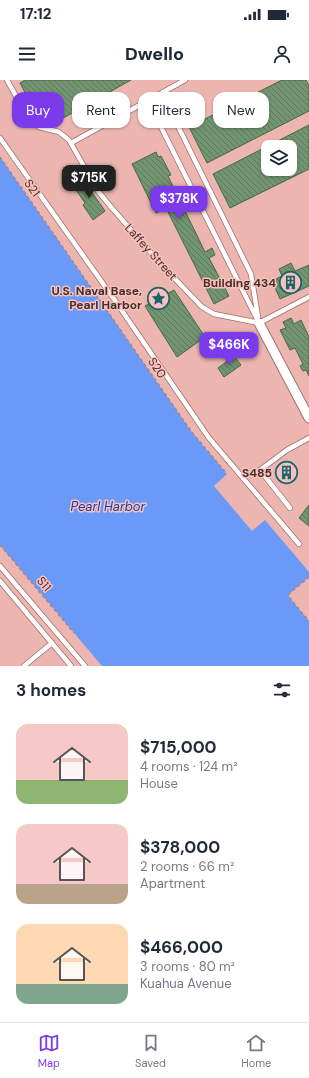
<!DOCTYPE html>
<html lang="en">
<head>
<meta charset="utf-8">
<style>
	body { margin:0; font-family:"DM Sans",sans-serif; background:#f6f6f7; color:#1f2937; height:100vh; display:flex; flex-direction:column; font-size:15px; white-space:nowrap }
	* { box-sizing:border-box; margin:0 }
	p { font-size:13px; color:#747a83 }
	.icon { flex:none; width:22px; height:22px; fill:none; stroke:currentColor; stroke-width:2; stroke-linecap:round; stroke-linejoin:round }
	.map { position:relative; height:586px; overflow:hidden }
	.side { display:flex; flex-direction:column; background:#fff; flex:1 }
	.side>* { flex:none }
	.hud { position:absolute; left:12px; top:12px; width:285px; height:36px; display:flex; gap:8px }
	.tools { position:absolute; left:261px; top:60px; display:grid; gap:8px }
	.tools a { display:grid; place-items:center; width:36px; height:36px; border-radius:8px; background:#fff; box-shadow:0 1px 3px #0004; font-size:20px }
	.price { position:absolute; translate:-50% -34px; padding:0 9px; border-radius:8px; background:#7c3aed; color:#fff; font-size:13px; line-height:26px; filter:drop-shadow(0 1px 2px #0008) }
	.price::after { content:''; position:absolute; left:50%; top:24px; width:12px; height:9px; margin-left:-6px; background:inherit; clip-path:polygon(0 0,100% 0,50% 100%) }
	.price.selected { background:#222; color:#fff }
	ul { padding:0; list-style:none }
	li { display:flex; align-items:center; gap:12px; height:100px; padding:0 16px }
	li span { display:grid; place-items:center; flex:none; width:112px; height:80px; border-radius:12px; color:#555 }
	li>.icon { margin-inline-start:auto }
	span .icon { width:48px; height:48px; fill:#fffc; stroke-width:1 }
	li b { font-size:17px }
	h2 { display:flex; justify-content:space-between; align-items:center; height:48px; padding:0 16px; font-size:17px }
	.tag { padding:0 14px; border-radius:12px; background:#fff; box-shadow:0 1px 3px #0004; font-size:14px; line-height:36px }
	.tag.selected { background:#7c3aed; color:#fff }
	.status { display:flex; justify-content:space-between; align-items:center; height:28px; padding:0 20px; background:#fff; direction:ltr }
	.status svg { height:11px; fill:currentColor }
	header { display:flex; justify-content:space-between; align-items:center; height:52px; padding:0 16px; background:#fff; font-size:18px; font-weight:800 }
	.dock { display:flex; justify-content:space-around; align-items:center; height:56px; border-top:1px solid #e0e1e3; background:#fff; font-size:11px; color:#747a83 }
	.dock a { display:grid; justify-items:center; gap:2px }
	.dock .selected { color:#7c3aed }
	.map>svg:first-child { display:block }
	.water { fill:#6b99f8 }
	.building { fill:url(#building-back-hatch); stroke:#476846; fill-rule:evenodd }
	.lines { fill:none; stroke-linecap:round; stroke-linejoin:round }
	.service-casing { stroke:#a16f6b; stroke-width:6 }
	.minor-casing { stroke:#a16f6b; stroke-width:11 }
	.path { stroke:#ac827e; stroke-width:1.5; stroke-dasharray:3 3; stroke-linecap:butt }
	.service { stroke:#fff; stroke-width:4.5 }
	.minor { stroke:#fff; stroke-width:9 }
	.labels { text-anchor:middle; stroke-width:3; stroke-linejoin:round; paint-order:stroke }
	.street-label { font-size:12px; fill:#442f2d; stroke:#f9c1bd }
	.poi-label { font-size:12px; font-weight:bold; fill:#442f2d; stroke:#f9c1bd; text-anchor:end }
	.water-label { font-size:13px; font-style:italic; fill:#123eaa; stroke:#f9c1bd }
</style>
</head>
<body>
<div class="status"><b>17:12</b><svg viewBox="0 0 49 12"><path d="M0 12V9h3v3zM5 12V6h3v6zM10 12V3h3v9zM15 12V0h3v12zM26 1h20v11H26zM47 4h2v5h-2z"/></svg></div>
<header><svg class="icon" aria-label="menu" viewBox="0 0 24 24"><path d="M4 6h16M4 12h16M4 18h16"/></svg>Dwello<svg class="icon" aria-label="person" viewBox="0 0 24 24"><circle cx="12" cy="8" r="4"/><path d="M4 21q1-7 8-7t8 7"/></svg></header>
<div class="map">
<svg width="309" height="586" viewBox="0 0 309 586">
	<defs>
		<pattern id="building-back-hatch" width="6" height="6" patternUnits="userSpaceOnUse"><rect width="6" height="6" fill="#729470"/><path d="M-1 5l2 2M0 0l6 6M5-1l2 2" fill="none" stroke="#5f795c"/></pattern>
	</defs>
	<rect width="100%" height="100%" fill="#ecb5b0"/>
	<!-- water -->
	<path class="water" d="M0,77l191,274 36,43 -13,12 38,45 13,-11 44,52v5l-20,17v3l20,24v45h-207l-102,-121z"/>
	<!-- building -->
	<path class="building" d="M25,0h106l-82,46 -2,-1 -8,-14 -4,2 -4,-8v-1l-11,-21z
		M282,0h24l3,6v25l-102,52 -18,-36z
		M309,45v44l-79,39 -17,-34zM268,67h22v22h-22z
		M156,72l2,5 3,-1 10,19 -3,1 37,76 7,-4 3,7 -6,3 20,38 -15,8 -48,-96 -10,5 -24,-49z
		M82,98l23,33 -12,9 -10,-15 2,-2 -13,-19z
		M291,183l4,8 14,-6v21l-29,13 -8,-18 10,-5 -3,-7z
		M174,210l31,47 -28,20 -32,-51z
		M291,238l3,6 7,-4 8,17v39l-3,-6 -3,1 -3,-5 3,-2 -8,-16 -5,2 -10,-20 6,-2 -3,-6z
		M234,276l7,9 -17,12 -6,-9z
		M286,383l10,13 -8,7 -11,-13z
		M309,425v21l-10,-8z"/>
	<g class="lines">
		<defs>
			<path id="service" d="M7,0l23,41 9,6 20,5 10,8 29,51 13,16 48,55 43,45 12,7 45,9
				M148,21l111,222
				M170,30l81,164 7,43
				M0,58l116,164 93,136 90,106
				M71,63l114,-63
				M259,243l50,-26
				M290,428l-30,-38 27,-20 22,-12
				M0,486l85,100
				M0,501l71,85
				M24,586l28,-23"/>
			<path id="minor" d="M259,243l50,95"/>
		</defs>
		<!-- service casing -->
		<use href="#service" class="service-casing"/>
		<!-- minor casing -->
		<use href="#minor" class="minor-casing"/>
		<!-- path -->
		<path class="path" d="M0,77l191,274 36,43
			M0,465l74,88
			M309,497l-20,17v3l20,24"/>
		<!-- service -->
		<use href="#service" class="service"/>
		<!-- minor -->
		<use href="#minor" class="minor"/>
	</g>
	<!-- icons -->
	<defs>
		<symbol id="building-ring" viewBox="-11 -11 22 22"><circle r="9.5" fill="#f9c1bd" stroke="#18666d" stroke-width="1.5"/><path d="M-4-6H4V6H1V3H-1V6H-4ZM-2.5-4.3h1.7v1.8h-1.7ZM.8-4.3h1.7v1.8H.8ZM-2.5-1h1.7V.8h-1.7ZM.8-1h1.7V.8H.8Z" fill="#18666d"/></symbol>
		<symbol id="sight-ring" viewBox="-11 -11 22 22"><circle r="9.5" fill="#f9c1bd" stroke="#18666d" stroke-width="1.5"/><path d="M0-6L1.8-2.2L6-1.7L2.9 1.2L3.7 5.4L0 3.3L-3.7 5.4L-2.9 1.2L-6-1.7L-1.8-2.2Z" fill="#18666d"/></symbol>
	</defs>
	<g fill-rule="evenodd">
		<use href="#building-ring" x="278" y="190" width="25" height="25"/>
		<use href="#sight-ring" x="146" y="206" width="25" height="25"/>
		<use href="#building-ring" x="274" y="380" width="25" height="25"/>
	</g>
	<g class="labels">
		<!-- street labels -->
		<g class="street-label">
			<text transform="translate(32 108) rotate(55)" y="4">S21</text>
			<text transform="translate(151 172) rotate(48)" y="4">Laffey Street</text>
			<text transform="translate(157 288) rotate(55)" y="4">S20</text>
			<text transform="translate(44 504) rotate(50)" y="4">S11</text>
		</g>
		<!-- poi labels -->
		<g class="poi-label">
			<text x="276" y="207">Building 434</text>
			<text x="142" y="215">U.S. Naval Base,<tspan x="142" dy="14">Pearl Harbor</tspan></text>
			<text x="272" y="397">S485</text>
		</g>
		<!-- water labels -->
		<g class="water-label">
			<text x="108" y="431">Pearl Harbor</text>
		</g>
	</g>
</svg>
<div class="tools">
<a><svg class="icon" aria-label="layers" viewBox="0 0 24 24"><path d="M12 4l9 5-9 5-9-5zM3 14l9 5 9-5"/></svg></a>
</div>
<b class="price selected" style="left:89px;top:119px">$715K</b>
<b class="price" style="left:179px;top:140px">$378K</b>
<b class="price" style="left:229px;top:286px">$466K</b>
<div class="hud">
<a class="tag selected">Buy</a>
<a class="tag">Rent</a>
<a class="tag">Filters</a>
<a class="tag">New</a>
</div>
</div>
<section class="side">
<h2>3 homes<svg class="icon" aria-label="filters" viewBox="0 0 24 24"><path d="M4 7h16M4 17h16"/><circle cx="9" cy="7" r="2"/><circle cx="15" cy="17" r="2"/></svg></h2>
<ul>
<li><span style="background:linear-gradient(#f6c9c9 70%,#8fb573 0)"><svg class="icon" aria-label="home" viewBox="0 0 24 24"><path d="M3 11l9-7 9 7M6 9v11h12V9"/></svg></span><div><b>$715,000</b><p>4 rooms · 124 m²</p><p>House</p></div></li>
<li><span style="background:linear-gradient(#f6c9c9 75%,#b9a48a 0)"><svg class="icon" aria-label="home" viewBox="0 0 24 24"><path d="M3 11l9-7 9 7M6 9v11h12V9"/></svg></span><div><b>$378,000</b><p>2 rooms · 66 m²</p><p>Apartment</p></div></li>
<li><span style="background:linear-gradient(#ffd9b3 75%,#7fa58c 0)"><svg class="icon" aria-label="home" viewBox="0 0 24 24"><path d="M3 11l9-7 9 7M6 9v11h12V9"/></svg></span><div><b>$466,000</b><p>3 rooms · 80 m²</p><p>Kuahua Avenue</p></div></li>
</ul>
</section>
<nav class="dock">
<a class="selected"><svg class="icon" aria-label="map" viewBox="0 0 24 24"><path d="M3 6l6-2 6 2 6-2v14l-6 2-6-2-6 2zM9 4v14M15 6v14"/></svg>Map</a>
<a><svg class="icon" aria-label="saved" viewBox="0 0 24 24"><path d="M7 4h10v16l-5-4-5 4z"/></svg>Saved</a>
<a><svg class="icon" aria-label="home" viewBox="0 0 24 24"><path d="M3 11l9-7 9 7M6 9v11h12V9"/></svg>Home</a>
</nav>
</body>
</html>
